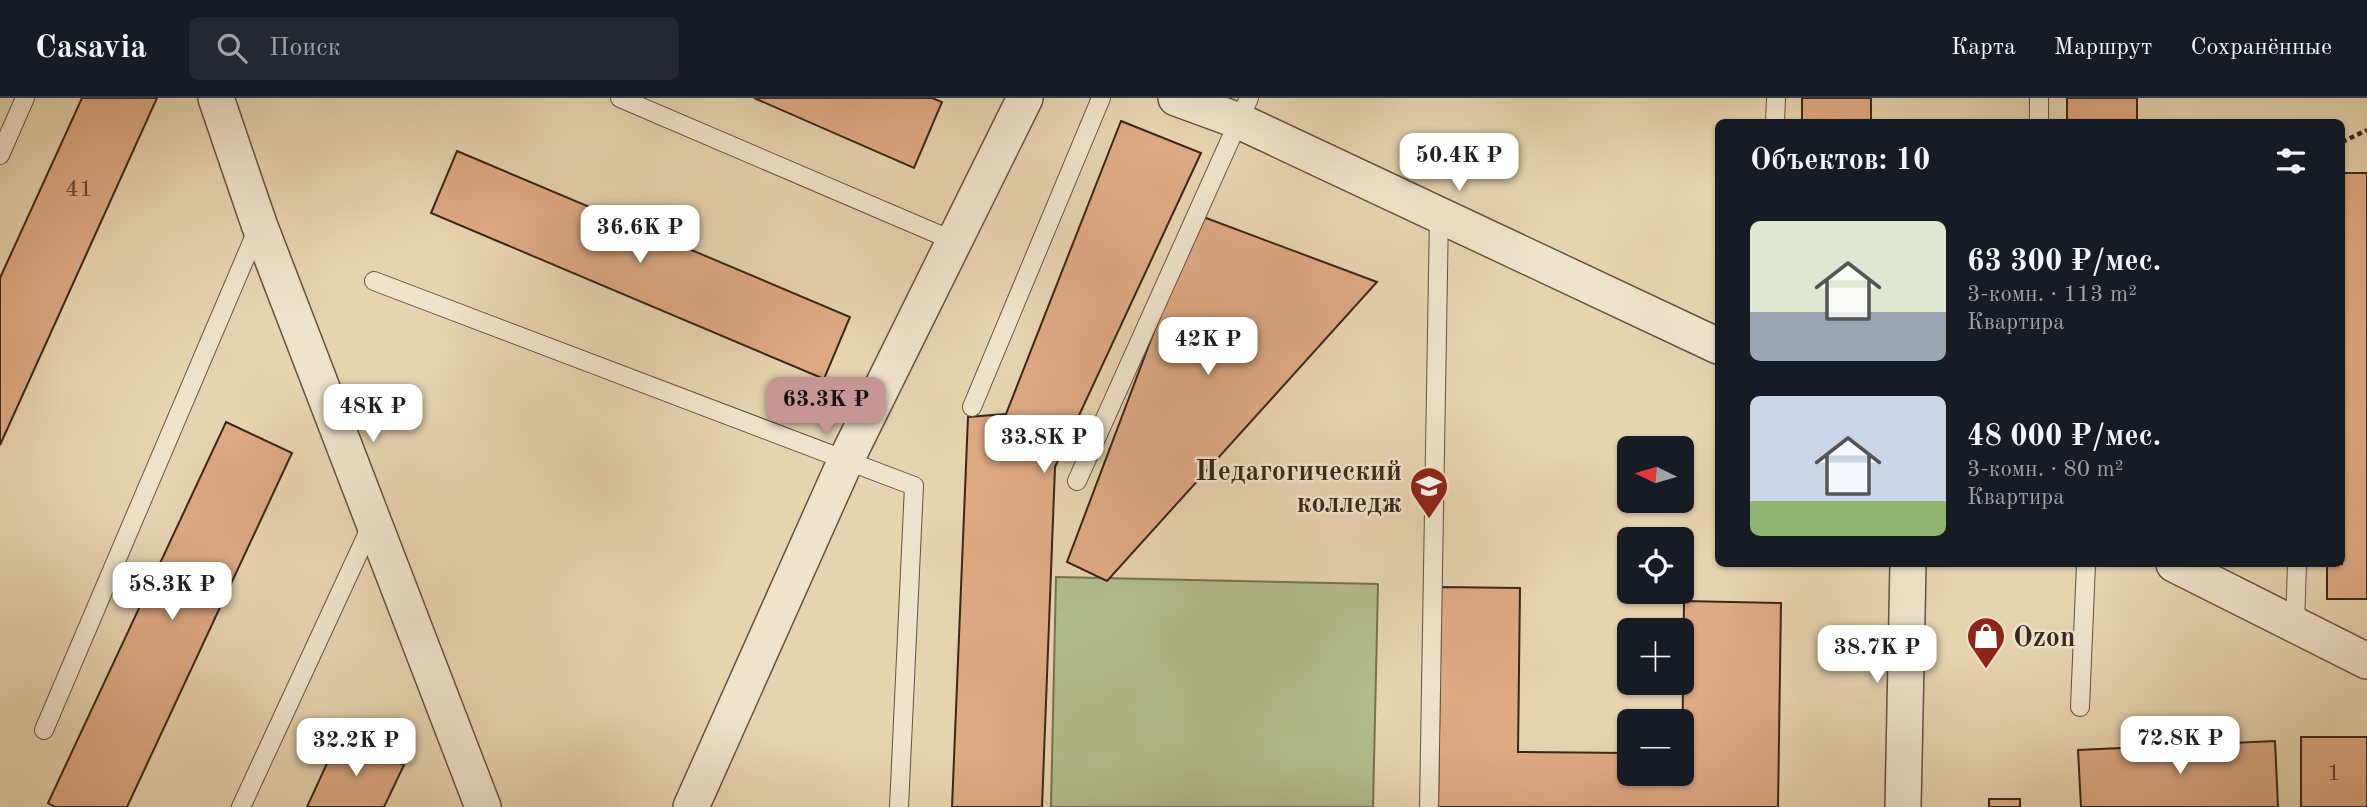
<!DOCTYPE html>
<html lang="ru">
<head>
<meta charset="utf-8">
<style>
	body { margin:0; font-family:"Old Standard TT",serif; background:#242831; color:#f1f3f6; height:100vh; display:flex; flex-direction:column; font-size:26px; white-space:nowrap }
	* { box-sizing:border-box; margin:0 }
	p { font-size:23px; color:#9ea1a6 }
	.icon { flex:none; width:38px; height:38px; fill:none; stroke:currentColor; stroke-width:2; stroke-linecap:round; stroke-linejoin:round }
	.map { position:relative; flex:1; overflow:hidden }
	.details { position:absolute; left:1715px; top:21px; width:630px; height:448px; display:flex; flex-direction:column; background:#171b24; border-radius:10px; box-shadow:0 2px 5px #0004 }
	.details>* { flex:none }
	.needle { width:46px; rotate:275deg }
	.fabs { position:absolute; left:1617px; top:338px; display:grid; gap:14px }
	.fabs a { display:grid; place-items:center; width:77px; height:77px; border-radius:10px; background:#171b24; box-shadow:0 2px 5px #0004; font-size:35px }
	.price { position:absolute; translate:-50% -60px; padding:0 16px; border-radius:14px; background:#fff; color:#222; font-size:23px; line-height:46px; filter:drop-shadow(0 2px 4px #0008) }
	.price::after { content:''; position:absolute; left:50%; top:42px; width:21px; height:16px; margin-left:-10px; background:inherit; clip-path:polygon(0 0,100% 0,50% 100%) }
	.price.on { background:#c59692; color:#111 }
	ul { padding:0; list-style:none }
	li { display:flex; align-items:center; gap:21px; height:175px; padding:0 35px }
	li span { display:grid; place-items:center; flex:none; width:196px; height:140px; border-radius:10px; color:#555 }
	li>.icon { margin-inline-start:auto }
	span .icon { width:84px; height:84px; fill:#fffc; stroke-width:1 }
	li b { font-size:30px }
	h2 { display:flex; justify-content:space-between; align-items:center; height:84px; padding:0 35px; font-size:30px }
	header { display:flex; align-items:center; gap:42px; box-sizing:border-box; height:98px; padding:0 35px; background:#171b24; border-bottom:2px solid #363941 }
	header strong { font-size:33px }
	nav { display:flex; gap:38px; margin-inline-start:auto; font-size:24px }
	.search { width:490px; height:63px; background:#242831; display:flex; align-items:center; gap:18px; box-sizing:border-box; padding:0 24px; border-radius:10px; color:#9ea1a6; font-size:26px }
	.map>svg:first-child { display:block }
	.green { fill:#b2bd8d; stroke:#767254; stroke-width:2 }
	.building { fill:#dea983; stroke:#3b261b; stroke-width:2 }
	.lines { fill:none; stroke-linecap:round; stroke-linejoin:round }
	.lane-casing { stroke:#665240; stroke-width:20 }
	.street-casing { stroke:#665240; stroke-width:38 }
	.path { stroke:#3b261b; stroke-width:4.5; stroke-dasharray:5 3.5; stroke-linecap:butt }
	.lane { stroke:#efe3cb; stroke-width:18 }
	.street { stroke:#efe3cb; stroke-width:35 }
	.labels { text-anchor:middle; stroke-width:5; stroke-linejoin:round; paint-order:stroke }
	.number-label { font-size:24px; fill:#644735 }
	.poi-label { font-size:28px; font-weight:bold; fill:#3b261b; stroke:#efe3cb; text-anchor:end }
</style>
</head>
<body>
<header>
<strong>Casavia</strong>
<div class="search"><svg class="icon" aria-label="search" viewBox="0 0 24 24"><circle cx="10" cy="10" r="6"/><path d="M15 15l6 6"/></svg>Поиск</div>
<nav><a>Карта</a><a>Маршрут</a><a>Сохранённые</a></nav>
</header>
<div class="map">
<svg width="2367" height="709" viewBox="0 0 2367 709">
	<rect width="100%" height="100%" fill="#e6d4af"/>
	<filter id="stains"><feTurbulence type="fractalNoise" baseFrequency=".00286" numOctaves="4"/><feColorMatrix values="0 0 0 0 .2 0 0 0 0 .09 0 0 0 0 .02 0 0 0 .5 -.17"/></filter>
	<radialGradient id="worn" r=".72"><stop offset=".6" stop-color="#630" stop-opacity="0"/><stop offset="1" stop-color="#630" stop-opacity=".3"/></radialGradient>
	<!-- green -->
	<path class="green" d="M1056,479l322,7 -5,223h-322z"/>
	<!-- building -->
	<path class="building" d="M82,0h75l-157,347v-167z
		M754,0h178l10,4 -28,66z
		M1802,0h69v24h-69z
		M2067,0h70v24h-70z
		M1121,23l80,32 -146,314 -13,340h-90l16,-390 38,-3z
		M457,53l393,166 -26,62 -393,-166z
		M2342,75h25v426h-40v-35h15z
		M1198,117l179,67 -270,299 -40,-19z
		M226,324l66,31 -165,354h-72l-7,-4z
		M1441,489l79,1 -2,164 111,1v21h53l2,-173 97,2 -3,204h-340z
		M340,637l64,30 -20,42h-77z
		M2301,639h66v70h-66z
		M2275,643l3,66h-197l-3,-57z
		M1989,701h31v8h-31z"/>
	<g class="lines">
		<defs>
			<path id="lane" d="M620,0l334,143
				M2039,0v24
				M1775,24l1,-24
				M0,57l25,-57
				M374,183l540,205 -15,321
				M972,309l129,-309
				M1077,383l172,-383
				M2295,527l2,-61
				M2080,609l6,-143
				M44,632l214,-502
				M241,709l131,-283
				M1429,709l10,-593"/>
			<path id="street" d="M216,0l43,126 224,583
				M1176,0l63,23 479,225
				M2174,466l193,97
				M691,709l154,-345 180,-364
				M1903,709l5,-243"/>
		</defs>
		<!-- lane casing -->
		<use href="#lane" class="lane-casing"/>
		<!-- street casing -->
		<use href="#street" class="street-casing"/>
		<!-- path -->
		<path class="path" d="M2342,44l25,-12"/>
		<!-- lane -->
		<use href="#lane" class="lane"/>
		<!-- street -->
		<use href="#street" class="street"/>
	</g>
	<!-- icons -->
	<defs>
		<symbol id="university-pin" viewBox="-11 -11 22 30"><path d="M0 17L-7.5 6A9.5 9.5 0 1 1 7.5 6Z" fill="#8f2418" stroke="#efe3cb"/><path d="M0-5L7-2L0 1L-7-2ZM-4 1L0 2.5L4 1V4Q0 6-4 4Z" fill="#fff"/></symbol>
		<symbol id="shop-pin" viewBox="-11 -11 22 30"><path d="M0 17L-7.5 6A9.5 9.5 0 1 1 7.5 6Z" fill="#8f2418" stroke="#efe3cb"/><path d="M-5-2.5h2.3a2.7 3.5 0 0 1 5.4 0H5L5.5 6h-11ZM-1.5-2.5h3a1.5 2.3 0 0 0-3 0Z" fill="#fff"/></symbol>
	</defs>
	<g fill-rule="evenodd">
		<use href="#university-pin" x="1407" y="366" width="44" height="60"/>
		<use href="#shop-pin" x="1964" y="516" width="44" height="60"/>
	</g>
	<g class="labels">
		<!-- number labels -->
		<g class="number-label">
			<text x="79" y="98">41</text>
			<text x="2334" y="682">1</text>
		</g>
		<!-- poi labels -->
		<g class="poi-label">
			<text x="1402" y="382">Педагогический<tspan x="1402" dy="32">колледж</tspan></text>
			<text x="2013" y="548" text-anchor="start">Ozon</text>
		</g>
	</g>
	<rect width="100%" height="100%" filter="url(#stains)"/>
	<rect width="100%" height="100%" fill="url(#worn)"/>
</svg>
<div class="fabs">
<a><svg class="needle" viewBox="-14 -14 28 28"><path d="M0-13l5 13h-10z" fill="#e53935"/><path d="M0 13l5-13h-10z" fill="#9ea1a6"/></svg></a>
<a><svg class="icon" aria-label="locate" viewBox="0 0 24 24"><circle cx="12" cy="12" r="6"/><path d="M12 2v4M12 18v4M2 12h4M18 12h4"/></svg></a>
<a>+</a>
<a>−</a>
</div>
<b class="price" style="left:1459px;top:95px">50.4K ₽</b>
<b class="price" style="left:640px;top:167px">36.6K ₽</b>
<b class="price" style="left:1208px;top:279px">42K ₽</b>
<b class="price on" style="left:826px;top:339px">63.3K ₽</b>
<b class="price" style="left:373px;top:346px">48K ₽</b>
<b class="price" style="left:1044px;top:377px">33.8K ₽</b>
<b class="price" style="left:172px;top:524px">58.3K ₽</b>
<b class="price" style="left:1877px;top:587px">38.7K ₽</b>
<b class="price" style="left:2180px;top:678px">72.8K ₽</b>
<b class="price" style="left:356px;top:680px">32.2K ₽</b>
<section class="details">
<h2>Объектов: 10<svg class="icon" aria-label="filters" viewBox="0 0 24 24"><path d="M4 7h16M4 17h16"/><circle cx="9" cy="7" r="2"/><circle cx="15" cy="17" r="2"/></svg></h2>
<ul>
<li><span style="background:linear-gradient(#dfe7d0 65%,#9aa5b1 0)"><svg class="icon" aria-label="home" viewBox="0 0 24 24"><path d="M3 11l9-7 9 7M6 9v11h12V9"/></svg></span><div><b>63 300 ₽/мес.</b><p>3-комн. · 113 m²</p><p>Квартира</p></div></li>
<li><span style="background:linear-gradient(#c9d6e8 75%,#8fb573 0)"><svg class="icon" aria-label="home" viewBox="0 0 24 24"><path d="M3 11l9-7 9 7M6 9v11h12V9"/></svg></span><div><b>48 000 ₽/мес.</b><p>3-комн. · 80 m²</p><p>Квартира</p></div></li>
</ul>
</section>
</div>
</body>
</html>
